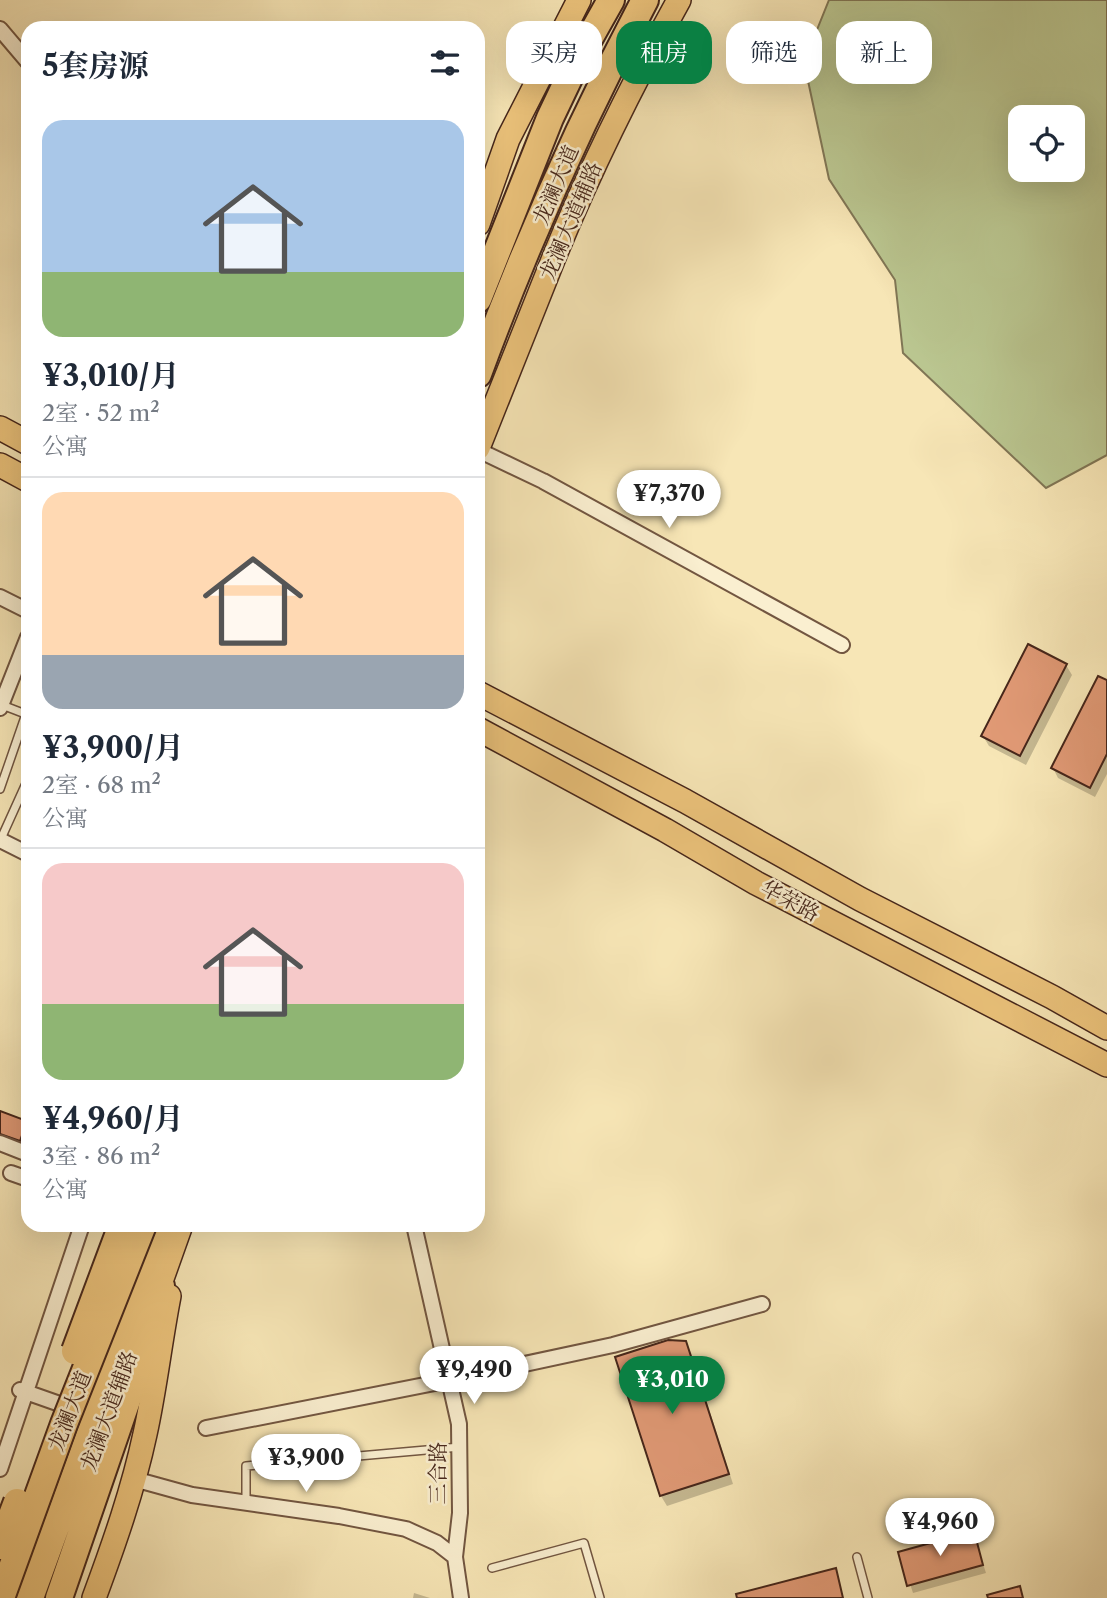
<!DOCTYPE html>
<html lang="zh">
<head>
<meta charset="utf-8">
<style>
	body { margin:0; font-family:"Libre Caslon Text","Noto Serif SC",serif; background:#f2f2f3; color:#1f2937; height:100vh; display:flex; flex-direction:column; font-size:26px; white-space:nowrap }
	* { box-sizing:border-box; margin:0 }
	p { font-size:23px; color:#747a83 }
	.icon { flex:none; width:38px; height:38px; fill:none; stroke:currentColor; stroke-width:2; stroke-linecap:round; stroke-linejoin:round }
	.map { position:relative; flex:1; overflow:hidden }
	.drawer { position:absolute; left:21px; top:21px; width:464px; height:1211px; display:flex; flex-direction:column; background:#fff; border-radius:21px; box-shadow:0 7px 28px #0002 }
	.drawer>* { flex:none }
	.top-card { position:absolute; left:506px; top:21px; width:495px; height:63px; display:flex; gap:14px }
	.buttons { position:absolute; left:1008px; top:105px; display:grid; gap:14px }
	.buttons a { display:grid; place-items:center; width:77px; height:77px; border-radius:14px; background:#fff; box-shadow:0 7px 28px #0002; font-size:35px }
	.price { position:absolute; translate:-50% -60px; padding:0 16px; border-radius:24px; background:#fff; color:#222; font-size:23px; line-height:46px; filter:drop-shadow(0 2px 4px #0008) }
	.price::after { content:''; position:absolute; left:50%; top:42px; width:21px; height:16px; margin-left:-10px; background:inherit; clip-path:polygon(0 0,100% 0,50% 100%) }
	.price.current { background:#0b8043; color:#fff }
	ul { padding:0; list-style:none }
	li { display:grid; align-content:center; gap:14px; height:371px; padding:0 21px }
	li+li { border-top:2px solid #e0e1e3 }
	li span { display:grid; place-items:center; height:217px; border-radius:21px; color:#555 }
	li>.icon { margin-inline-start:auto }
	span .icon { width:126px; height:126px; fill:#fffc; stroke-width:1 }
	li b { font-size:30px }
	h2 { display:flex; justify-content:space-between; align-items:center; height:84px; padding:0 21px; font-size:30px }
	.pill { padding:0 24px; border-radius:21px; background:#fff; box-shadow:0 7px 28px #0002; font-size:24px; line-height:63px }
	.pill.current { background:#0b8043; color:#fff }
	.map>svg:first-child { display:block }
	.green { fill:#bac690; stroke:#807655; stroke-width:2; fill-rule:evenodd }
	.shadow { fill:#0003 }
	.building { fill:#e09975; stroke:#46261a; stroke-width:2 }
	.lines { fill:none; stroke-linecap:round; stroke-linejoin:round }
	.lane-casing { stroke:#725641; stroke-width:10 }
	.street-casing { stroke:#725641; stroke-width:18 }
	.primary-casing { stroke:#46261a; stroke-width:26 }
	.highway-casing { stroke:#46261a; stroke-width:30 }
	.lane { stroke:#faefd0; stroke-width:7 }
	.street { stroke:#faefd0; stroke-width:14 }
	.primary { stroke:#ecc37b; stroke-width:23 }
	.highway { stroke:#ecc37b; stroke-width:26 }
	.highway-bridge-casing { stroke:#46261a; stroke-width:30; stroke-linecap:butt }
	.highway-bridge { stroke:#ecc37b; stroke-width:26 }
	.labels { text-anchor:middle; stroke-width:5; stroke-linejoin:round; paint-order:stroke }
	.street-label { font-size:21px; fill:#46261a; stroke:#faefd0 }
</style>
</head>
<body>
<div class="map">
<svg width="1107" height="1598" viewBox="0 0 1107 1598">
	<rect width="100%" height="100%" fill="#f7e6b6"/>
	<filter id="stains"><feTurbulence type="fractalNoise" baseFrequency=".00286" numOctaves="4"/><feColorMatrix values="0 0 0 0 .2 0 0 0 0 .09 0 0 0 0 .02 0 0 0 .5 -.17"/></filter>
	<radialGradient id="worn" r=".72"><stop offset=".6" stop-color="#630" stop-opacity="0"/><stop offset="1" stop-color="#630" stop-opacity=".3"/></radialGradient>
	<!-- green -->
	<path class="green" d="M829,0h278v455l-61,33 -143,-135 -8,-73 -66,-101 -25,-117zM1020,117h53v53h-53z"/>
	<!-- shadow -->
	<path class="shadow" d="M1066,665l6,10 -46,90 -37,-19 -6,-10z
		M1107,682v92l-12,23 -37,-19 -5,-10z
		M0,1113l28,10v38l-28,-10z
		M685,1342l6,11 42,131 -66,22 -6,-10z
		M973,1533l13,40 -73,20 -13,-40z
		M414,1593l16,5h-17z"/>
	<!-- building -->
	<path class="building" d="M1028,644l39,20 -47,92 -39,-20z
		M1098,676l9,4v74l-17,34 -39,-20z
		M0,1111l27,10 -7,20 -20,-7z
		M668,1340l18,1 43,133 -69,22 -45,-139z
		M974,1531l9,34 -76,21 -9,-34z
		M836,1568l7,30h-106l-1,-4z
		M1020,1586l3,12h-35l-1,-3z"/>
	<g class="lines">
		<defs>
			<path id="lane" d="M2,705l26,10
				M0,789l26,-75
				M0,841l28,-62
				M246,1502v-36l214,-19
				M857,1557l11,41
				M492,1568l92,-25 16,55"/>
			<path id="street" d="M0,29l28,33
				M478,450l65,31 299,164
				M0,597l28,14
				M0,708l28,-71
				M0,840l28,14
				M0,1143l28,11
				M11,1173l17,6
				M414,1225l45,199 1,89 -5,44 6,41
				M20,1390l54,19
				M206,1428l244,-48 163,-35 149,-41
				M0,1469l82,-244
				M134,1479l58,16 147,21 67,13 31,14 18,14"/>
			<path id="primary" d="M478,224l30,-85 71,-139
				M0,428l28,15
				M478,448c26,-64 51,-129 77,-193 36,-88 78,-172 124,-255
				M0,465l28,15
				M478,693l207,108 175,98 192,98 55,31
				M478,729l187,101 91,53 351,182
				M154,1301l27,-76
				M94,1598c20,-54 39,-108 51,-164 10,-45 15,-92 24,-138"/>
			<path id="highway" d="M478,299l72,-181 29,-61 32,-57
				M478,374c47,-128 103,-254 167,-374
				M30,1598l136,-373
				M59,1598l76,-221 26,-91"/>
		</defs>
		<!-- lane casing -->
		<use href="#lane" class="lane-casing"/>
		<!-- street casing -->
		<use href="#street" class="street-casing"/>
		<!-- primary casing -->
		<use href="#primary" class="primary-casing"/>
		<!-- highway casing -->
		<use href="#highway" class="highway-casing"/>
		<!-- lane -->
		<use href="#lane" class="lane"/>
		<!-- street -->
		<use href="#street" class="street"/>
		<!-- primary -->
		<use href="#primary" class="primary"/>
		<!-- highway -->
		<use href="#highway" class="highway"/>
		<defs>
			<path id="highway-bridge" d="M75,1351l47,-126
				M0,1546l17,-44
				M1,1598l63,-174 79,-199"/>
		</defs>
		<!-- highway-bridge casing -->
		<use href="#highway-bridge" class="highway-bridge-casing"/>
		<!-- highway-bridge -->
		<use href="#highway-bridge" class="highway-bridge"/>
	</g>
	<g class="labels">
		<!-- street labels -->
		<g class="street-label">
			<text transform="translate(556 185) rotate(-67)" y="7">龙澜大道</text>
			<text transform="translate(571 221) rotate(-67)" y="7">龙澜大道辅路</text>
			<text transform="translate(790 901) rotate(28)" y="7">华荣路</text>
			<text transform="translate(70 1411) rotate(-69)" y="7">龙澜大道</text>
			<text transform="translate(109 1411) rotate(-70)" y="7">龙澜大道辅路</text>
			<text transform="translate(438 1473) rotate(-90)" y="7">三合路</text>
		</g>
	</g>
	<rect width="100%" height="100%" filter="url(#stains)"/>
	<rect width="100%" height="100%" fill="url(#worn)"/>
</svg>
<div class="buttons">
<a><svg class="icon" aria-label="locate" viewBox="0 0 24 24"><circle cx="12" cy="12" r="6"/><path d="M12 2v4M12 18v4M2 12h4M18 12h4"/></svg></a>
</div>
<b class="price" style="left:669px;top:530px">¥7,370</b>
<b class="price" style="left:474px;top:1406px">¥9,490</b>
<b class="price current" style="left:672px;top:1416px">¥3,010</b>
<b class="price" style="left:306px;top:1494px">¥3,900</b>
<b class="price" style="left:940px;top:1558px">¥4,960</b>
<div class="top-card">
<a class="pill">买房</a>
<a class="pill current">租房</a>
<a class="pill">筛选</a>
<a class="pill">新上</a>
</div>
<section class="drawer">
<h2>5套房源<svg class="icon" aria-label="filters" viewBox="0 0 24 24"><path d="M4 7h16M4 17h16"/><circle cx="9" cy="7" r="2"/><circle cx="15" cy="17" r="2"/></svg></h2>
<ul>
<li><span style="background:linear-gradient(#a9c7e8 70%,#8fb573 0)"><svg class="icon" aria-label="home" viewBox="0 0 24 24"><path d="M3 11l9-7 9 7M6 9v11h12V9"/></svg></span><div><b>¥3,010/月</b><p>2室 · 52 m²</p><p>公寓</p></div></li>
<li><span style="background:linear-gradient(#ffd9b3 75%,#9aa5b1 0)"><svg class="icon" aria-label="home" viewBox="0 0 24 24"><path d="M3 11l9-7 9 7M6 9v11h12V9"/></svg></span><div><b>¥3,900/月</b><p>2室 · 68 m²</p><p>公寓</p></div></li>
<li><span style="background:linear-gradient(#f6c9c9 65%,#8fb573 0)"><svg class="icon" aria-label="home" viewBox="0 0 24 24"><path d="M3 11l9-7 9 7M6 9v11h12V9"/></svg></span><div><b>¥4,960/月</b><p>3室 · 86 m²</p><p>公寓</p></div></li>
</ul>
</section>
</div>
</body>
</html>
